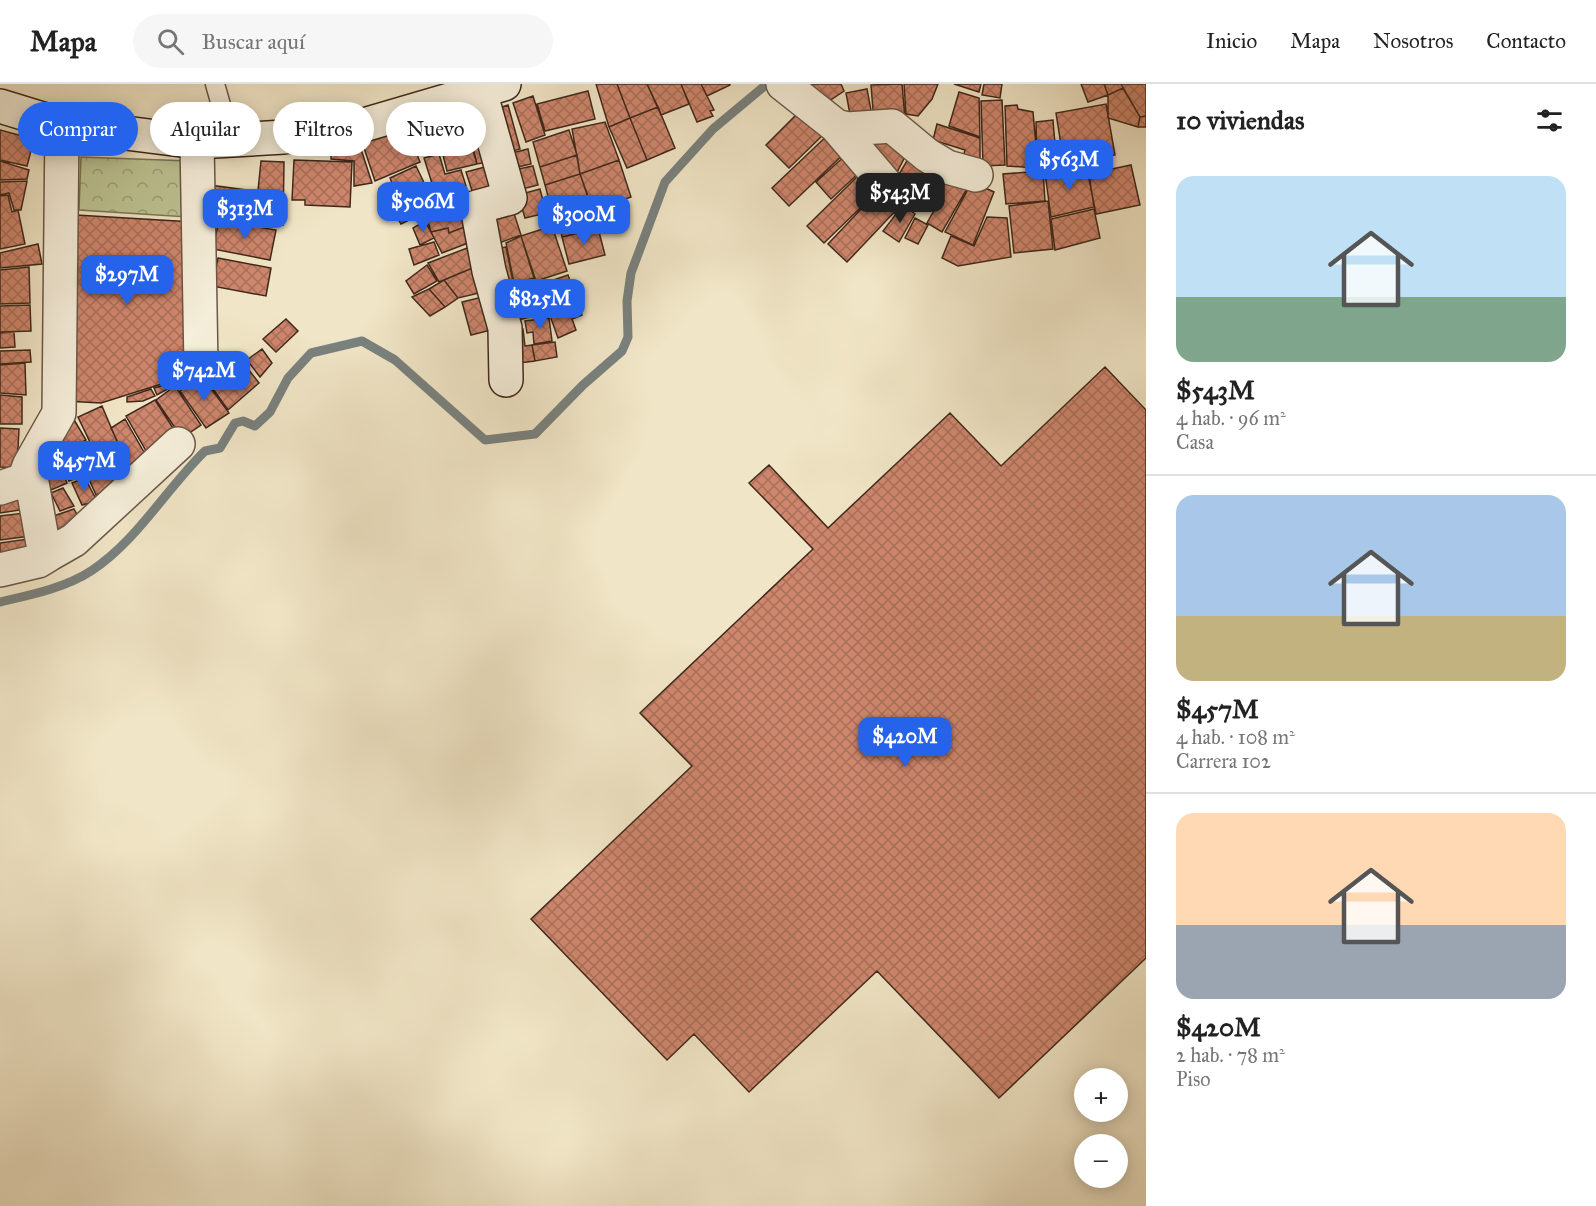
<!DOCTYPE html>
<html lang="es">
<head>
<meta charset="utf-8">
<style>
	body { margin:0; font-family:"IM FELL Great Primer",serif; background:#f6f6f6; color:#222; height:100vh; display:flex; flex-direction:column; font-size:22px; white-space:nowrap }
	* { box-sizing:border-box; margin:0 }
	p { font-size:20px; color:#767676 }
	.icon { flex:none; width:33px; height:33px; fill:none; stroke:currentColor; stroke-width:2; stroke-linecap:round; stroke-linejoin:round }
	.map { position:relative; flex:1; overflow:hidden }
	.drawer { display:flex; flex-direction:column; background:#fff; width:450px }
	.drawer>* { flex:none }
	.guide { position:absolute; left:18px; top:18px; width:570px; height:54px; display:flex; gap:12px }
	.fabs { position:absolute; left:1074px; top:984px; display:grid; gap:12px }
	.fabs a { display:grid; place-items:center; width:54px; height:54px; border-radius:50%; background:#fff; box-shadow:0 3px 15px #0003; font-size:30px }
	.price { position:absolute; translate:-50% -51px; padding:0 14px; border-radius:12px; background:#2563eb; color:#fff; font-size:20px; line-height:39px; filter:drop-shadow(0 2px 3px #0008) }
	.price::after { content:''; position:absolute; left:50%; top:36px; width:18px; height:14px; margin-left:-9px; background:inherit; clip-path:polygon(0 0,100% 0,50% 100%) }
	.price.active { background:#222; color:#fff }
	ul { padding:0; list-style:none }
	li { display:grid; align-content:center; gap:12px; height:318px; padding:0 30px }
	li+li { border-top:2px solid #e0e0e0 }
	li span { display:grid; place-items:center; height:186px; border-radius:18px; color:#555 }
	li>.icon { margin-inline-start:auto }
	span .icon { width:108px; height:108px; fill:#fffc; stroke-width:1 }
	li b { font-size:26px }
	h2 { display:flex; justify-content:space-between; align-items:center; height:72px; padding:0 30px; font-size:26px }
	.chip { padding:0 21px; border-radius:27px; background:#fff; box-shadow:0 3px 15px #0003; font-size:21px; line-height:54px }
	.chip.active { background:#2563eb; color:#fff }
	header { display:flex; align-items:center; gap:36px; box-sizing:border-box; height:84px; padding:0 30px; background:#fff; border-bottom:2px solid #e0e0e0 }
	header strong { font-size:28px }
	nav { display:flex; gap:33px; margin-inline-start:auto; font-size:21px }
	.search { width:420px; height:54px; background:#f6f6f6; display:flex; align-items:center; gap:15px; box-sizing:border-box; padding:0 21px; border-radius:33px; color:#767676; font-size:22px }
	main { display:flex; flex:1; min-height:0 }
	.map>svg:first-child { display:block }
	.park { fill:url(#park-crowns); stroke:#7e7656; stroke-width:1.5 }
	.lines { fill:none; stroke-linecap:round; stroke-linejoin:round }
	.stream { stroke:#79817e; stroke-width:9 }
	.building { fill:url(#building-cross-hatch); stroke:#3f281a; stroke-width:1.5 }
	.lane-casing { stroke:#6b5745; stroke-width:21 }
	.street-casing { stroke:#6b5745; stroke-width:36 }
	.secondary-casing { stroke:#3f281a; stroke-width:36 }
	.lane { stroke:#f5eeda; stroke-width:18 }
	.street { stroke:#f5eeda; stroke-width:33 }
	.secondary { stroke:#f5eeda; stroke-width:33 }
</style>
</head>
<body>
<header>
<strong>Mapa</strong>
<div class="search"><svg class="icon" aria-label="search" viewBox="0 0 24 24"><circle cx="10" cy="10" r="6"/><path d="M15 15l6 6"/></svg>Buscar aquí</div>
<nav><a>Inicio</a><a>Mapa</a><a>Nosotros</a><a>Contacto</a></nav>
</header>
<main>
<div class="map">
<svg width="1146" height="1122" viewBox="0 0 1146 1122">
	<defs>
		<pattern id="park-crowns" width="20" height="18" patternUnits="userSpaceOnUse" patternTransform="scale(1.5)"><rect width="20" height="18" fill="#bdc393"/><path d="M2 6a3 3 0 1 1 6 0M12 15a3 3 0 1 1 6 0" fill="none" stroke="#9b9e77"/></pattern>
		<pattern id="building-cross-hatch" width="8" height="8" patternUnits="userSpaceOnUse" patternTransform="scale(1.5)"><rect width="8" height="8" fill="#ce866d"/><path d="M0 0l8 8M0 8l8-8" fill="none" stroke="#a96e59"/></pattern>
	</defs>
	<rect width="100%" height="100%" fill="#f0e5c6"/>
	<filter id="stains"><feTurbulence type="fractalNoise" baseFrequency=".00333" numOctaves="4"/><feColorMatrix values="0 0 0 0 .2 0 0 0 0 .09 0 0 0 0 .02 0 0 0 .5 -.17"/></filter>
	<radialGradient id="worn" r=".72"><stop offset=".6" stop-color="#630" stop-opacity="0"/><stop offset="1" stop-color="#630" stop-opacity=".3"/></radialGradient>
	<!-- park -->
	<path class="park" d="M81,73l109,4 -2,56 -109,-7z"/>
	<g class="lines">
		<!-- stream -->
		<path class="stream" d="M0,518c30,-7 65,-14 91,-31 45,-29 76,-83 114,-120l15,-3 15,-25 8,-2 12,5 15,-14 18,-34 23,-25 51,-12 33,19 90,80 50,-6 48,-49 39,-34 6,-14 -1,-36 4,-28 34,-91 48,-53 54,-45"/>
	</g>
	<!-- building -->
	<path class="building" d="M596,0h21l13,34 -21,9z
		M617,0h30l11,23 -28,11z
		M647,0h34l8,20 -28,11z
		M681,0h20l13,26 -4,1 3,5 -16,6z
		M701,0h29v1l-23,11z
		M813,0h28l3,7 -24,16 -21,-13z
		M902,0l3,35 -31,3 -3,-37z
		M904,0h34l-6,15 -14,17 -12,-2z
		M954,0h27l-2,8z
		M984,0h18l-2,14 -18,-3z
		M1081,0h23l4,11 -20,7z
		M1104,0h17l2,4 -15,7z
		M1121,0h25v32l-6,1z
		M1123,4l17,29 -2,10 -30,-9v-23z
		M867,5l6,32 -21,4 -6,-32z
		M588,7l7,28 -50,12 -8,-27z
		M959,8l20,6 1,39 -31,-11z
		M533,12l12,39 -19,7 -13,-39z
		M1002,16l3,65 -22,1 -2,-65z
		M1106,20l9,51 -51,9 -8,-51z
		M508,21l12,44 -19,5 -11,-43z
		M1017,21l1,4 15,3 5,56 -31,-2 -2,-60z
		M658,23l17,41 -28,12 -17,-42z
		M802,25l26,21 -39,38 -23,-23z
		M484,29l10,48 -17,3 -7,-29 -12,2 2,10 -36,7 -7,-27z
		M1146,32v11h-8l2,-10z
		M630,34l17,42 -20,8 -18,-41z
		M1053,36l3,37 -19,4 -1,-39z
		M605,38l14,38 -39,14 -8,-45z
		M937,40l43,14v35l-19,-8 4,-15 -32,-10z
		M405,41l15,37 -45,19 -13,-39z
		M0,46l34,9 -7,27 -27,-6z
		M569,46l8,25 -37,12 -7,-25z
		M832,47l17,18 -60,57 -17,-18z
		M859,49l51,14 -20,39z
		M460,54h9l8,26 -30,7 -4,-16 20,-4z
		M360,62l12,37 -18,3v-25l-23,-2v-12z
		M528,65l3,15 -27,6 -4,-14z
		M439,70l6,20 16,-4 5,16 -30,10 -12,-38z
		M847,70l15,16 -31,29 -15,-17z
		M911,70l57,33 -26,45 -15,-9 13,-23 -42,-24z
		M577,71l3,19 -35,11 -5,-18z
		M294,76l58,2 -2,45 -45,-2v-5h-13z
		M619,76l12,37 -38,13 -13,-36z
		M0,77l29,9 -2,9 -27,1z
		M261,77l23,1 -1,63 -28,-5z
		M496,80l8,32 -28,7 -10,-31z
		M1131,81l9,40 -44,9 -8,-40z
		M416,82l11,23 -39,18 -9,-18 13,-6 -2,-5z
		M533,82l5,19 -28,7 -6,-20z
		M1088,84l6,39 -43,10 -6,-44z
		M864,86l17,18 -57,55 -17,-17z
		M1043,87l2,30 -39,3 -3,-30z
		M580,90l10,29 -38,8 -7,-26z
		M27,97l-6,29h-7l-5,-17 -9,2v-13z
		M972,98l22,10 -21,53 -28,-13z
		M202,100l52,7 -3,28 -50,-2z
		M882,103l19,18 -54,57 -19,-18z
		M540,105l6,24 -21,5 -7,-23z
		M422,109l9,16 -30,15 -9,-16z
		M8,111l4,17 6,-2 7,34 -25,5v-53z
		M471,113l4,26 -26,10 -1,-5 -17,4 -5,-17z
		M510,117l11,34 -30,11 -8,-35z
		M1048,117l5,48 -39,4 -5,-47z
		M590,119l8,25 -36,9 -5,-25z
		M903,121l12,9 -16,28 -16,-11z
		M1094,125l6,29 -45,12 -4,-31z
		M76,131l117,7 -9,155 -83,26 -36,-2z
		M987,133l20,1 4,39 -53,9 -16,-8 9,-22 23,10z
		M915,134l13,7 -10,19 -13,-6z
		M219,136l57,10 -6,30 -57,-11z
		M425,137l9,17 -14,7 -7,-17z
		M475,139l6,15 -39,15 -11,-21 17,-4 1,5z
		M552,142l15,45 -31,10 -15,-45z
		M598,144l7,27 -36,9 -7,-27z
		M521,152l13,42 -20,5 -8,-40z
		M434,158l5,13 -25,10 -5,-16z
		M38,160l4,20 -42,4v-15z
		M475,161l7,19 -43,18 -11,-19z
		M506,163l7,35 -17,4 -8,-35z
		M218,174l53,10 -5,28 -54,-10z
		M482,180l10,26 -34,8 -14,-18z
		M427,181l10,16 -23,13 -8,-13z
		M29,183l1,36 -30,1v-34z
		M568,191l14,40 -10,4 4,11 -18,8 -19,-53z
		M534,194l12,35 -32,8 -8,-36z
		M444,196l14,18 -13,9 -16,-18z
		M429,205l16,18 -15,9 -18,-19z
		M491,211l8,33 -28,7 -9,-33z
		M30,221l1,26 -31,1v-26z
		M549,234l3,23 -18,3 -1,-12 -6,1 -2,-12z
		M286,235l12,12 -22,21 -13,-13z
		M523,245l2,17 7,-1 3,16 -25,3 -4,-33z
		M14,248l1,15 -15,1v-15z
		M555,258l2,15 -22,4 -3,-16z
		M262,265l10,14 -12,14 -13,-17z
		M30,266l1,12 -31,2v-13z
		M238,272l21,27 -31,27 -22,-31z
		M25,279l1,32 -26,-2v-28z
		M1105,283l41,43v548l-147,140 -122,-127 -128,121 -55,-58 -27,26 -136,-141 161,-153 -52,-53 173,-164 -64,-66 20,-18 59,63 122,-115 51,53z
		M202,292l27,37 -23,15 -26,-37z
		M172,299l1,3 -16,9 -3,-7z
		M175,302l26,39 -19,13 -26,-38z
		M151,305l4,7 -12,5 -16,1v-5z
		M0,311l22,2v27h-22z
		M155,316l25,39 -27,24 -27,-47z
		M102,322l20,47 -22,10 -22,-46z
		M73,334l13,22 -20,11 -9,-28z
		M125,335l24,42 -14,18 -24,-51z
		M0,344l19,1 -2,39 -17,-1z
		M74,367l10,24 -15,6 -11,-25z
		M123,371l10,26 -16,6 -11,-25z
		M56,374l11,25 -16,7 -10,-26z
		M104,378l11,24 -19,9 -11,-25z
		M85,394l12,23 -15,4 -10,-22z
		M28,403l5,21 -33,5v-19z
		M63,404l11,18 -14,5 -9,-18z
		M74,425l9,16 -32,18 -9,-23z
		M33,428l5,23 -38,5v-24z
		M35,454l3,17 -38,7v-19z"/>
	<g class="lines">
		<defs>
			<path id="lane" d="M215,0l16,56"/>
			<path id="street" d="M783,0l53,42 11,3 45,-3 35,29 20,12 29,8
				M836,42l52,61
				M197,58l4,224
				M0,404l24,-8 5,-14
				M46,472l28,-16 104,-96
				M0,486l38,-9 10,-6 -5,-11 -14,-78 30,-53 3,-288"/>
			<path id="secondary" d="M480,7l30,107 -33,9 12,64 16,57 1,52
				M0,22l62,19 135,17 87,-5 66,-8 154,-45"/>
		</defs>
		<!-- lane casing -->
		<use href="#lane" class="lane-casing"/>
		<!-- street casing -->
		<use href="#street" class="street-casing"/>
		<!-- secondary casing -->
		<use href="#secondary" class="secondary-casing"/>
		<!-- lane -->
		<use href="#lane" class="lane"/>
		<!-- street -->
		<use href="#street" class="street"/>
		<!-- secondary -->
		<use href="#secondary" class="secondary"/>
	</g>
	<rect width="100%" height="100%" filter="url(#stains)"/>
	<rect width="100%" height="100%" fill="url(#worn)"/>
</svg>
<div class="fabs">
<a>+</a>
<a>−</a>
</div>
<b class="price" style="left:1069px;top:107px">$563M</b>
<b class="price active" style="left:900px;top:140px">$543M</b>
<b class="price" style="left:423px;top:149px">$506M</b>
<b class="price" style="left:245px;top:156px">$313M</b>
<b class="price" style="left:584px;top:162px">$300M</b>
<b class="price" style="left:127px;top:222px">$297M</b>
<b class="price" style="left:540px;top:246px">$825M</b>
<b class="price" style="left:204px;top:318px">$742M</b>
<b class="price" style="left:84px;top:408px">$457M</b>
<b class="price" style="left:905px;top:684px">$420M</b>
<div class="guide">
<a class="chip active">Comprar</a>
<a class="chip">Alquilar</a>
<a class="chip">Filtros</a>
<a class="chip">Nuevo</a>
</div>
</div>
<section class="drawer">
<h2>10 viviendas<svg class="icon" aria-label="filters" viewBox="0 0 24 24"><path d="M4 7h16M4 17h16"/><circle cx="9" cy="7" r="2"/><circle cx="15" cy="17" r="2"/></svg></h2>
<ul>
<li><span style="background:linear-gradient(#bfe0f5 65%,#7fa58c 0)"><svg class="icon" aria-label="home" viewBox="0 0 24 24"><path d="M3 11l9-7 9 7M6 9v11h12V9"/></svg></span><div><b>$543M</b><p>4 hab. · 96 m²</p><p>Casa</p></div></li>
<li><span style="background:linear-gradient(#a9c7e8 65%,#c2b280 0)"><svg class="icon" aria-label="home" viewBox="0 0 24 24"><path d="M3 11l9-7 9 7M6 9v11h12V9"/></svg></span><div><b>$457M</b><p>4 hab. · 108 m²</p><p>Carrera 102</p></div></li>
<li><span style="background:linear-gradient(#ffd9b3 60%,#9aa5b1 0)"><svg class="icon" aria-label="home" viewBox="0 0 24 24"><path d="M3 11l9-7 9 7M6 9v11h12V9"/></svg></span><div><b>$420M</b><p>2 hab. · 78 m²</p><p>Piso</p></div></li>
</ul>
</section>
</main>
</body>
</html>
